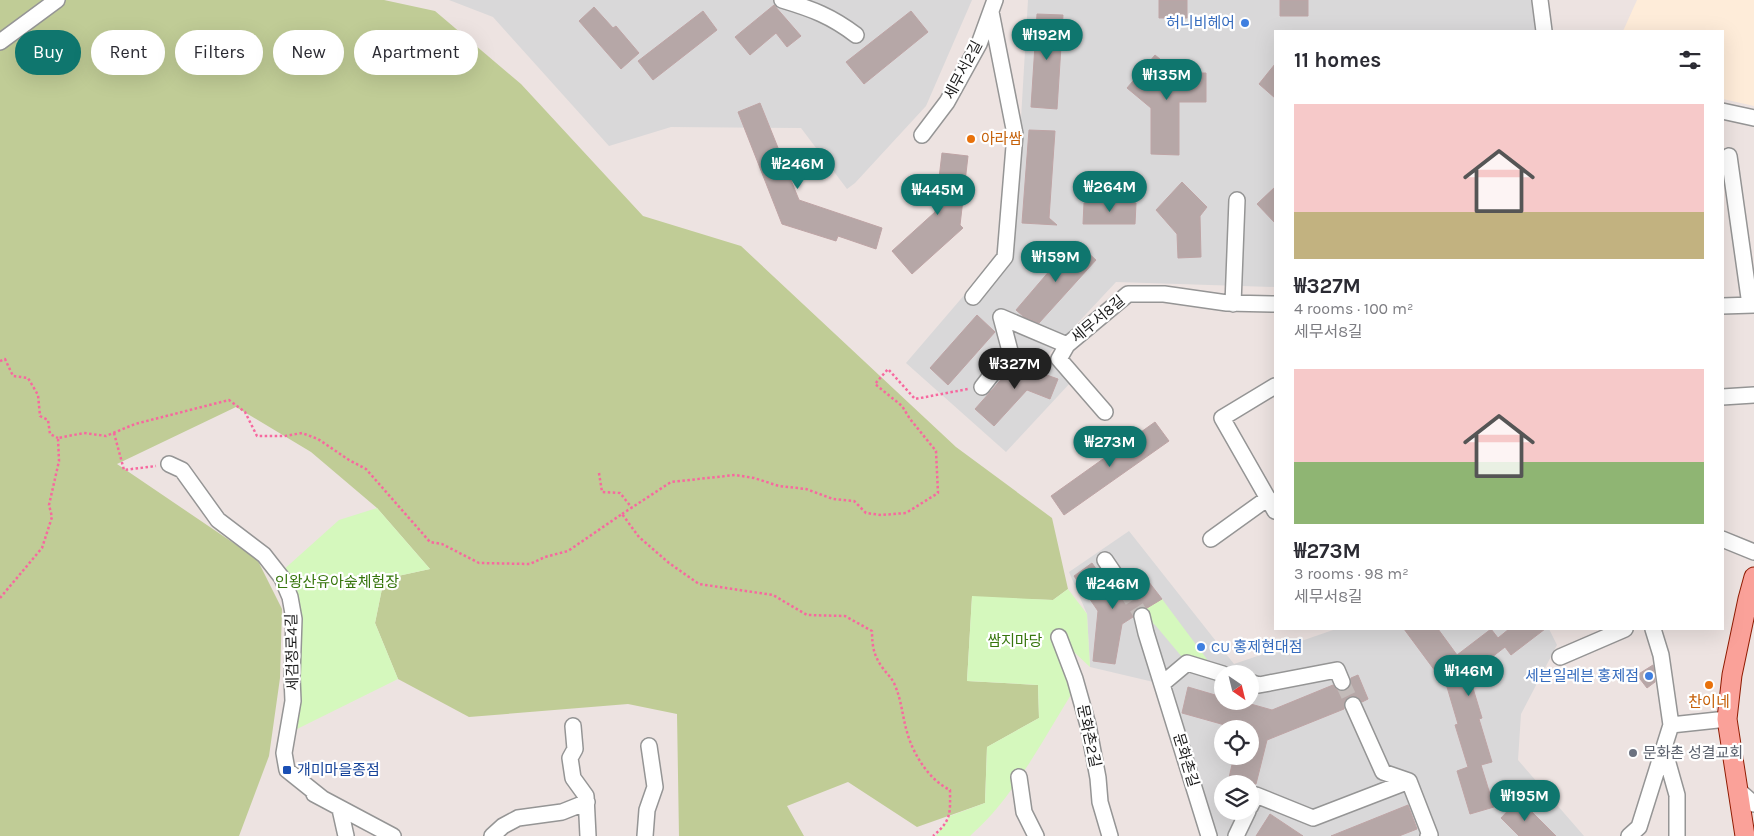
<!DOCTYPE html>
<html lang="en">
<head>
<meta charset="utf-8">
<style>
	body { margin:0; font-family:Karla,"Noto Sans KR",sans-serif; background:#f7f7f7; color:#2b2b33; height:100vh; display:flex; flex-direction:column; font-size:19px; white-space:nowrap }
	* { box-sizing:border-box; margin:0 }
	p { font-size:16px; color:#7c7c81 }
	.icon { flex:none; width:28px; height:28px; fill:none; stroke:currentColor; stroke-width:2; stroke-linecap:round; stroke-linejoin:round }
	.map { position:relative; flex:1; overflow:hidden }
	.drawer { position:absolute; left:1274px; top:30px; width:450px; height:600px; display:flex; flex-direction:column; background:#fff; border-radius:0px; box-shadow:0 5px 20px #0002 }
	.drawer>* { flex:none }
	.hud { position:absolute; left:15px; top:30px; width:475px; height:45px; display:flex; gap:10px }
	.needle { width:32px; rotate:145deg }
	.controls { position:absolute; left:1214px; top:665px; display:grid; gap:10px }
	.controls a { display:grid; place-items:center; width:45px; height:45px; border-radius:50%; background:#fff; box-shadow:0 5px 20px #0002; font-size:25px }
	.price { position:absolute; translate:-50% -42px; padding:0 11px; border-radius:18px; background:#0f766e; color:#fff; font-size:16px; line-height:32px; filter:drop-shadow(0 1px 2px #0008) }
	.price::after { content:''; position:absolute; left:50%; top:30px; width:15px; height:11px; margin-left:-8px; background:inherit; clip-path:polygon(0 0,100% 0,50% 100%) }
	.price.active { background:#222; color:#fff }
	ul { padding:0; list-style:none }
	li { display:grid; align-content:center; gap:10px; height:265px; padding:0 20px }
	li span { display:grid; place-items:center; height:155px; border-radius:0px; color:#555 }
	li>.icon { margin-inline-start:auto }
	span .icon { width:90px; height:90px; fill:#fffc; stroke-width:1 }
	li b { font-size:21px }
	h2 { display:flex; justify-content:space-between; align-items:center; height:60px; padding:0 20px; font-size:21px }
	.chip { padding:0 18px; border-radius:22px; background:#fff; box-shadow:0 5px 20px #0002; font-size:18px; line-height:45px }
	.chip.active { background:#0f766e; color:#fff }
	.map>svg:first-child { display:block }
	.residential { fill:#d9d8d9; fill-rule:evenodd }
	.education { fill:#feecd9 }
	.forest { fill:#c0cc96 }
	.park { fill:#d5f8bd }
	.building { fill:#b6a7a7; stroke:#bea4a5 }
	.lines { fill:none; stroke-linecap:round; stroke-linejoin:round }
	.minor-tunnel { stroke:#c3bbb9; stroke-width:15; stroke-dasharray:15 8; stroke-linecap:butt }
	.minor-casing { stroke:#959595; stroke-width:18 }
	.major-casing { stroke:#901c03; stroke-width:21 }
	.path { stroke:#f7689f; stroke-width:2.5; stroke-dasharray:2.5 2.5; stroke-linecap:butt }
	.minor { stroke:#fff; stroke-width:15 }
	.major { stroke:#faa199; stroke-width:19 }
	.shop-dot { fill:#3f7fe0; stroke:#fff; stroke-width:2 }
	.food-dot { fill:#e8710a; stroke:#fff; stroke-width:2 }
	.worship-dot { fill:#6b7280; stroke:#fff; stroke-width:2 }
	.transit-dot { fill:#1a4fb4; stroke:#fff; stroke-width:2 }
	.labels { text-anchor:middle; stroke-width:4.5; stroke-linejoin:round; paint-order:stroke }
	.shop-label { font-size:15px; fill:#366cbe; stroke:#fff; text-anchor:end }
	.street-label { font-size:15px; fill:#1b1b1b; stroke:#fff }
	.food-label { font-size:15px; fill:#c56008; stroke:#fff; text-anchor:start }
	.park-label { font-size:15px; fill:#37760d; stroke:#fff }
	.worship-label { font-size:15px; fill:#5b616d; stroke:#fff; text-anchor:start }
	.transit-label { font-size:15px; fill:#164399; stroke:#fff; text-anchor:start }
</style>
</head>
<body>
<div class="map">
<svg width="1754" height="836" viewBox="0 0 1754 836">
	<rect width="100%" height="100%" fill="#ede3e1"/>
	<!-- residential -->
	<path class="residential" d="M449,0h523l-46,106 -71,77 -8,6 -46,-61 -130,-1 -62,19 -116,-129z
		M1028,0h504l3,31h-260v256l-159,-5 -71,76 26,24 -65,70 -100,-89 108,-126z
		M1129,531l105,133 102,-35h213l8,16 -36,69 -3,46 66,76h-370l-52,-152 -72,-17 -3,-53 -18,-42zM1222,674h28v27h-28zM1222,729h28v27h-28zM1222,784h28v27h-28z"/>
	<!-- education -->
	<path class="education" d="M1637,0h117v106l-31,-7 -1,-68h-99z"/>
	<!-- forest -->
	<path class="forest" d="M0,0h384l51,11 86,73 122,132 98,30 215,201 96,71 16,71 -15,11 -81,-3 -5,84 71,4 1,33 -52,29 -2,56 -68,24 -69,-45 -61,24 17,30h-125l-2,-122 -49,-10 -159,13 -71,-38 -23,-56 9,-44 46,-10 -53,-61 -66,-56 -75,-45 -119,57 140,95 25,50 -2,69 -11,78 -30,80h-239z"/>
	<!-- park -->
	<path class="park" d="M377,508l53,61 -46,10 -9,44 23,56 -107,53 7,-31 -17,-129 58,-52z
		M1068,589l19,25 3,53 -30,-28 17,46c-27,43 -52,91 -85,129 -7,8 -15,15 -22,22h-34l14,-20 35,-13 2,-56 52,-29 -1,-33 -71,-4 5,-85 81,4z
		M1162,599l50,67 -25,-3 -31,-37 -15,-14z"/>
	<!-- building -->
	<path class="building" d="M1159,0h28v18h-28z
		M1280,0h28v16h-28z
		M774,5l27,31 -14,11 -11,-14 -26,22 -15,-18z
		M594,7l19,21 3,-2 23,27 -18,16 -42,-48z
		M703,11l14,19 -64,50 -15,-19z
		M911,11l17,21 -64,52 -18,-22z
		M1037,14l26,1 -6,94 -26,-2z
		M1155,55l22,18h29v29h-27v53l-28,-1v-46l-24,-20z
		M1275,64v34l-16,-14z
		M760,103l39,97 83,28 -6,21 -38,-13 -2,5 -54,-17 -44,-112z
		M1029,130l26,1 -6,87 8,7 -35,-2z
		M942,153l26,3 -8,69 3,3 -51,46 -20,-23 43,-39z
		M1182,182l25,25 -7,9 1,41 -23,1 -1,-24 -21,-24z
		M1275,187v36l-18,-19z
		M1084,203h52l-1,21h-52z
		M1075,241l21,19 -57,63 -15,-6 -8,-7z
		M977,315l18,17 -47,53 -18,-17z
		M1022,356l19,17 17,6 -8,20 -23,-9 -33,36 -19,-17z
		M1155,422l14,19 -105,74 -13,-19z
		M1092,563l24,35 3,-3 5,2 6,-2 3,-3v-6l12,-9 17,22 -15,9 -7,-1 -4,2 -3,8 -11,7 -7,40 -22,-3 5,-50 -24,-35z
		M1404,629h34l19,26 34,-26 7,9 11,-9h36l-34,26 -6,-8 -36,28 13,43 -3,1 13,43 -11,3 13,42 -24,7 -13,-43 11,-4 -13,-42 3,-1 -11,-37z
		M1653,665l2,17 -8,6 -10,-13z
		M1358,675l10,24 -6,3 -4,-5 -8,-1 -5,4 -1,9 -77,31 -11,44h-21l-7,-2 6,-26h16v-27h-11l-57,-16 6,-26 34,10v4h18l32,9 61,-25 4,5 8,1 5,-4 1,-9z
		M1519,799l37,37h-37l-18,-18z
		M1408,805l9,24 -18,7h-68z
		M1270,814l33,22h-47z"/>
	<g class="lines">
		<!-- minor-tunnel -->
		<path class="minor-tunnel" d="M1124,588l18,28
			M1342,682l11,23"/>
		<defs>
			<path id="minor" d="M782,0c30,9 49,16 74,35
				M1540,0l4,31
				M0,42l57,-42
				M1722,111l32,7
				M922,135l25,-33 32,-58 16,-44
				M1729,156l21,149
				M973,297l32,-40 10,-123 -24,-122
				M1233,304l4,-104
				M1722,306l32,-1
				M1275,386l-53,32 53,93
				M982,387l28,-36 -9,-34 66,28
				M1722,397l32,-2
				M1105,412l-46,-53 8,-14 61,-51h36l63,9 48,1
				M169,464l13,6 36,50 46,35 18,23 8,19 4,22 -2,58 1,24 -9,52 3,17 35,28
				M1211,539l57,-41
				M1722,539l32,13
				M1105,560l19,28
				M1142,616l4,17 63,203
				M1059,637l16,42 13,46 10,53 2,24 10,34
				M1560,657l65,-28
				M1250,682l9,3 78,-15 5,12
				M1162,684l25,-21 36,11
				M1353,705l30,67 26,9
				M1671,725l56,-6
				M573,726l2,23 -5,9 3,20 13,18 2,40
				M1664,749l13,46v41
				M1019,777l5,35 12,24
				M1738,790l16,14
				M314,794l79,42
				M1250,807l6,-12 57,23 96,-37 21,54 -2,1
				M340,809l6,27
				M492,836l11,-10 15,-8 44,-6 25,-10
				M645,836l2,-26 8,-23 -6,-41
				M1236,836l12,-25
				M1629,836l10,-9 32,-102 -10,-70 -8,-26"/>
			<path id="major" d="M1745,836l-18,-117 5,-44 16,-76 6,-22"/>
		</defs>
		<!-- minor casing -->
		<use href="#minor" class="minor-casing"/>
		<!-- major casing -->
		<use href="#major" class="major-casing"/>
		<!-- path -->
		<path class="path" d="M0,361l5,-2 8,17 15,2 10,17 2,21 8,4 2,14 8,4
			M114,433l10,37 32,-4
			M599,473l3,19 18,1 12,15
			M622,514l49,-32 64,-7 19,3 25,8 27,3 27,10 21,2 12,12 15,2 25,-2 32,-20 -2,-42 -26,-32 -8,-13 -27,-22 13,-15 27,30 53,-10
			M0,598l42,-50 10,-31 -3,-12 10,-44 -1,-23 26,-5 22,3 29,-12 94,-24 16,12 12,24h28l17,-3 16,6 31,21 17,9 64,73 12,2 37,19 51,1 15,-7 23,-6 54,-37 17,23 30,26 30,21 74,11 34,20 38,1 27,15c0,15 2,25 10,36 4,6 9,10 12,16 8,18 8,32 13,49 6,22 22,48 43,58 0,23 2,30 -17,46"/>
		<!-- minor -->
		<use href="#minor" class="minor"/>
		<!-- major -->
		<use href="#major" class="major"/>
	</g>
	<!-- markers -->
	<g class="shop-dot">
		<circle cx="1245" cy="23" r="5"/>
		<circle cx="1201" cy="647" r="5"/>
		<circle cx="1649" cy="676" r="5"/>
	</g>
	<g class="food-dot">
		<circle cx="971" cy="139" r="5"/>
		<circle cx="1709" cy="685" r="5"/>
	</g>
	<circle class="worship-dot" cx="1633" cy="753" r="5"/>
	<rect class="transit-dot" x="282" y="765" width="10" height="10" rx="2.5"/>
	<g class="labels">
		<!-- shop labels -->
		<g class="shop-label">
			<text x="1235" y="28">허니비헤어</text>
			<text x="1211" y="652" text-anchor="start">CU 홍제현대점</text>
			<text x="1639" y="681">세븐일레븐 홍제점</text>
		</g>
		<!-- street labels -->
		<g class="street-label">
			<text transform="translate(963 70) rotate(-62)" y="5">세무서2길</text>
			<text transform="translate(1098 319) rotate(-40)" y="5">세무서8길</text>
			<text transform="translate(292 652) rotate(-91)" y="5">세검정로4길</text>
			<text transform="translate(1089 736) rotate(78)" y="5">문화촌2길</text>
			<text transform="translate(1186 760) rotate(73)" y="5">문화촌길</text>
		</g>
		<!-- food labels -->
		<g class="food-label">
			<text x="981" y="144">아라쌈</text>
			<text x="1709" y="707" text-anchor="middle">찬이네</text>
		</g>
		<!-- park labels -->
		<g class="park-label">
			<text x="337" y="587">인왕산유아숲체험장</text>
			<text x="1015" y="646">쌈지마당</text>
		</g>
		<!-- worship labels -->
		<g class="worship-label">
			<text x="1643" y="758">문화촌 성결교회</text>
		</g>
		<!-- transit labels -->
		<g class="transit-label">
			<text x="297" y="775">개미마을종점</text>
		</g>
	</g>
</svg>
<div class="controls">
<a><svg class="needle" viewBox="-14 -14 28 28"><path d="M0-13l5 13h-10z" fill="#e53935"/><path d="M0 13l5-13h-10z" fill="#7c7c81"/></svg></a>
<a><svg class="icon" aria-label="locate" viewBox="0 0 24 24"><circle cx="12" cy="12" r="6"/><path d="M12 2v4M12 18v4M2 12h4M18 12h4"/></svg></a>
<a><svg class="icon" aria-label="layers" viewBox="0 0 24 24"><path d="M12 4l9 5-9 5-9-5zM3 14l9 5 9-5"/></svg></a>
</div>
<b class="price" style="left:1047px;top:61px">₩192M</b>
<b class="price" style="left:1167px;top:101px">₩135M</b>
<b class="price" style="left:798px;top:190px">₩246M</b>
<b class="price" style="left:1110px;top:213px">₩264M</b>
<b class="price" style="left:938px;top:216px">₩445M</b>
<b class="price" style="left:1056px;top:283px">₩159M</b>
<b class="price active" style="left:1015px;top:390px">₩327M</b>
<b class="price" style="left:1110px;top:468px">₩273M</b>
<b class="price" style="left:1113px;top:610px">₩246M</b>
<b class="price" style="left:1469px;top:697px">₩146M</b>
<b class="price" style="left:1525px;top:822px">₩195M</b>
<div class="hud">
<a class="chip active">Buy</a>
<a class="chip">Rent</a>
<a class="chip">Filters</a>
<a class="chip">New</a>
<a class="chip">Apartment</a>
</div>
<section class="drawer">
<h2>11 homes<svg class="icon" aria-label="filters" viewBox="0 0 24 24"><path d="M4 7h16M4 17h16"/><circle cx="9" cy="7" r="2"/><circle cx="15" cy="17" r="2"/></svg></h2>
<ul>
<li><span style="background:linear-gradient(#f6c9c9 70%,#c2b280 0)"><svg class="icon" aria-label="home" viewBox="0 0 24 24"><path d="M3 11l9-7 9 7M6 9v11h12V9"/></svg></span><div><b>₩327M</b><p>4 rooms · 100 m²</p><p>세무서8길</p></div></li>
<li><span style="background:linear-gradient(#f6c9c9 60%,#8fb573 0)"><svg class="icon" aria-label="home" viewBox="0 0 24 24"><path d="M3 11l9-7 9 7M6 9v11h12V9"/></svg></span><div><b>₩273M</b><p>3 rooms · 98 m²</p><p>세무서8길</p></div></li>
</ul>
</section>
</div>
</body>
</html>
